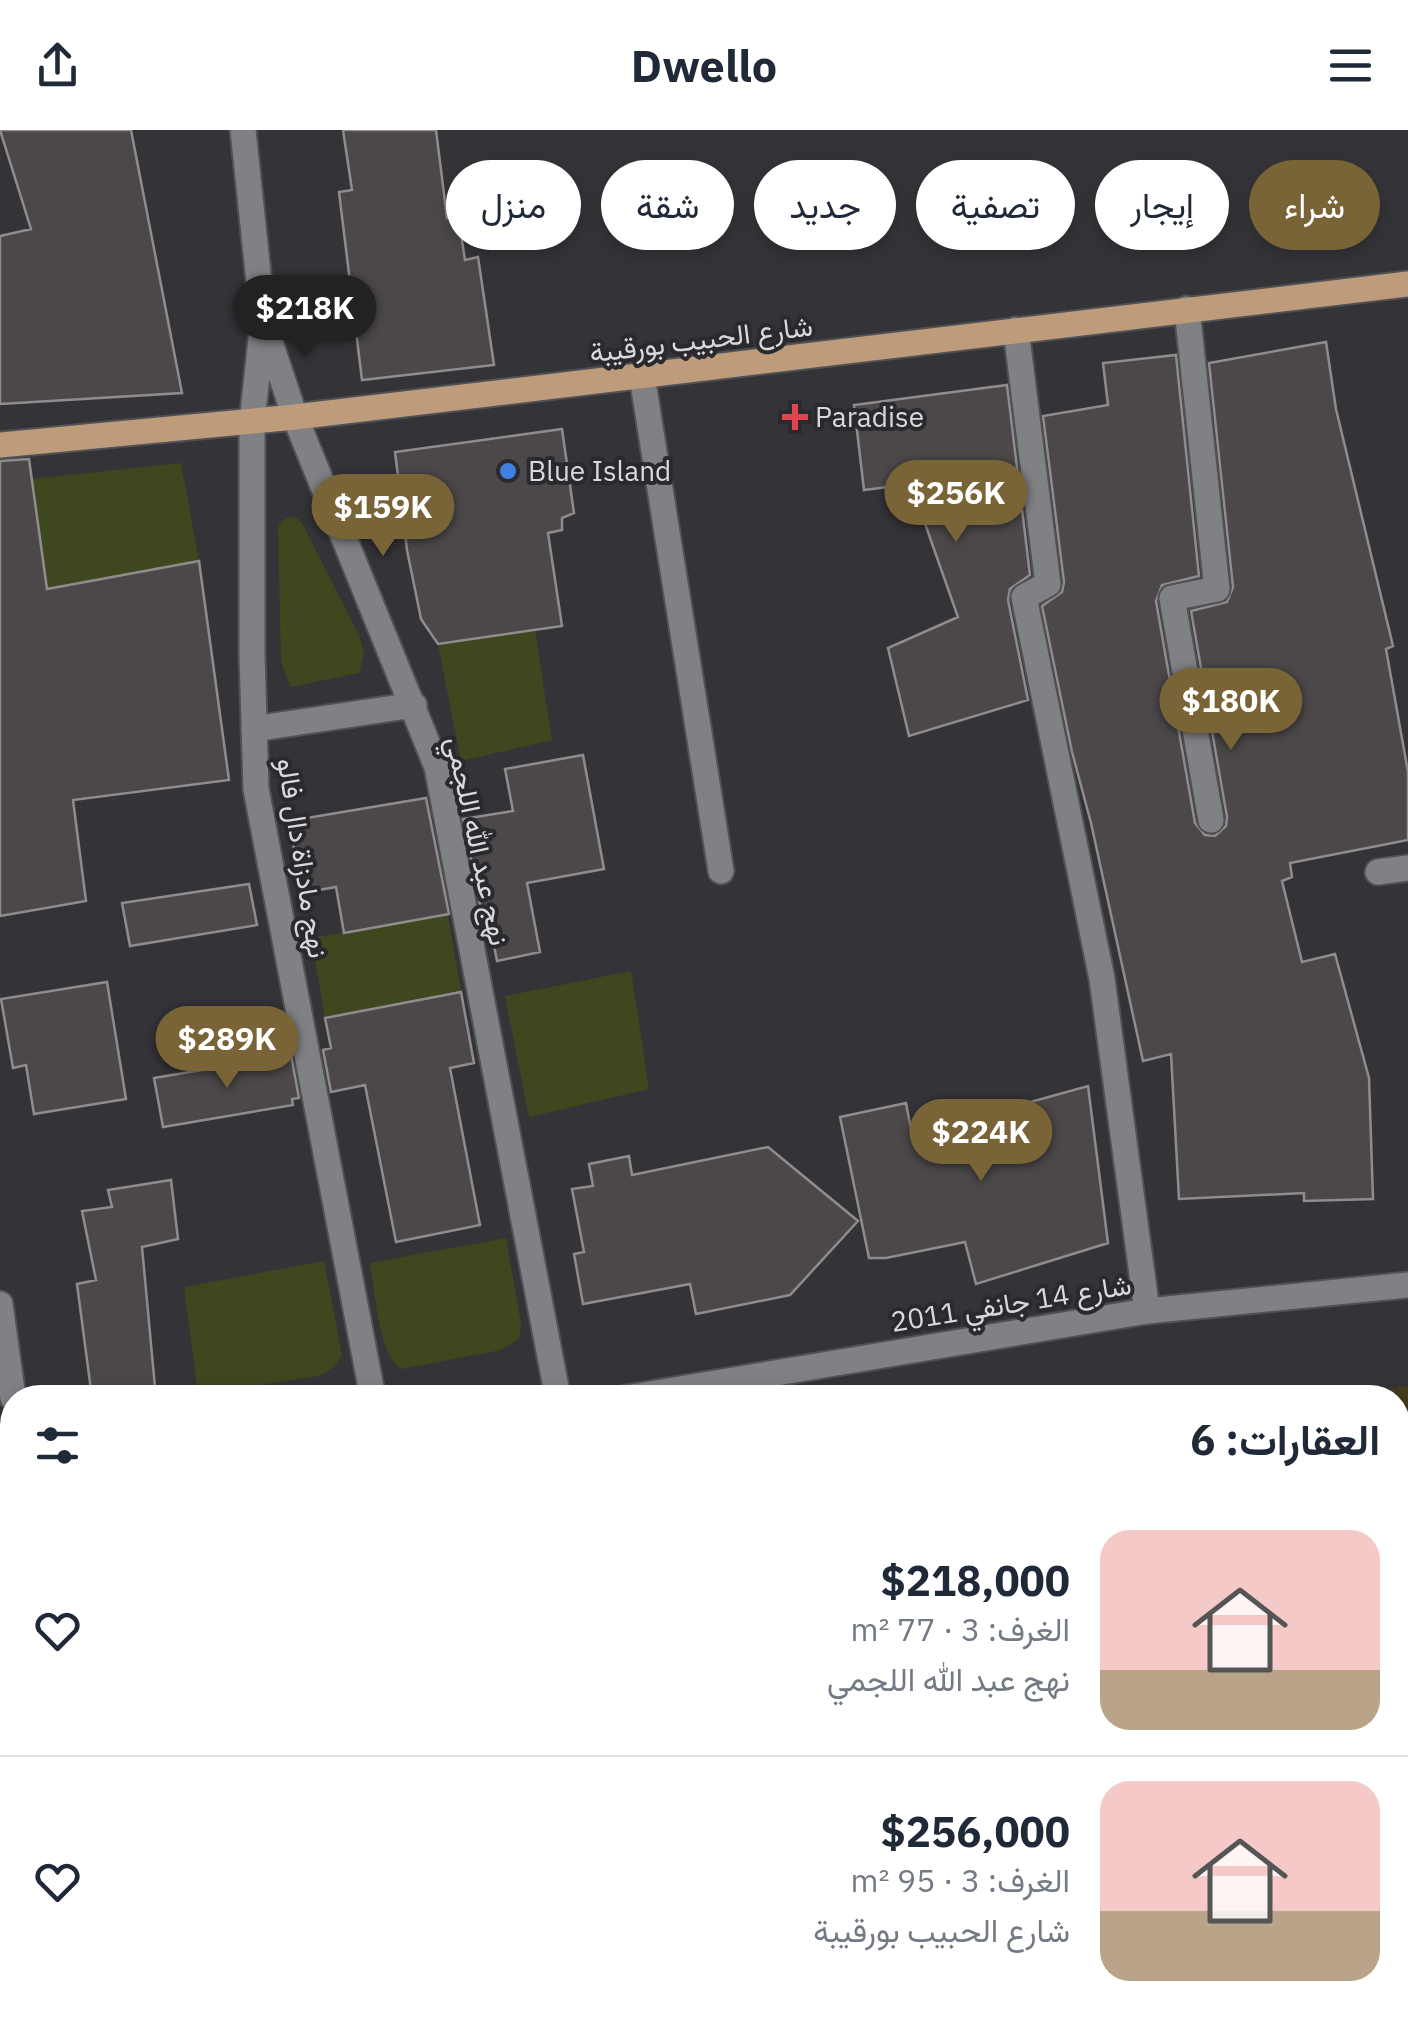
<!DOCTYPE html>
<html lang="ar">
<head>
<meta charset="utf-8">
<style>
	body { margin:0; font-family:"IBM Plex Sans",Vazirmatn,sans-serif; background:#f6f6f7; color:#1f2937; direction:rtl; height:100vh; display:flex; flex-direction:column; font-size:38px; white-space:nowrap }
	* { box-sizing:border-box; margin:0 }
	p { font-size:32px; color:#747a83 }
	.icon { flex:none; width:55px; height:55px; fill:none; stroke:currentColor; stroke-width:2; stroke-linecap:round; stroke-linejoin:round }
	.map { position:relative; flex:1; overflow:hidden; direction:ltr }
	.panel { position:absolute; left:0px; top:1255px; width:1410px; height:642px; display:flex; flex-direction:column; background:#fff; border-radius:40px 40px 0 0; box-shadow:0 5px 15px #0003; direction:rtl }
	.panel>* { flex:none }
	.hud { position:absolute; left:30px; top:30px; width:1350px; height:90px; direction:rtl; display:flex; gap:20px }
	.price { position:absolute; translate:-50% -85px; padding:0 22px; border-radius:35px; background:#796437; color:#fff; font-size:32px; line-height:65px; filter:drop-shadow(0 2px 5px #0008) }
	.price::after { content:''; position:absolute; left:50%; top:60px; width:30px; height:22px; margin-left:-15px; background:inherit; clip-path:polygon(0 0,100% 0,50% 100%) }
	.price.selected { background:#222; color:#fff }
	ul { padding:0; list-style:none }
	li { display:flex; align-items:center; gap:30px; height:250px; padding:0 30px }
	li+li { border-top:2px solid #e0e1e3 }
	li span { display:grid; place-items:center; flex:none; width:280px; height:200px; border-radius:30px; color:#555 }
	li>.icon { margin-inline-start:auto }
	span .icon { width:120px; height:120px; fill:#fffc; stroke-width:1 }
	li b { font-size:42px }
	h2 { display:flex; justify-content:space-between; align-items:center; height:120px; padding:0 30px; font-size:42px }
	.pill { padding:0 35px; border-radius:45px; background:#fff; box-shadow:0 5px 15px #0003; font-size:35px; line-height:90px }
	.pill.selected { background:#796437; color:#fff }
	header { display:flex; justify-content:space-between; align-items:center; height:130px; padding:0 30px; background:#fff; font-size:45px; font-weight:700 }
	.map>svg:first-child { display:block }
	.green { fill:#3e471e }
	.sand { fill:#453c1c }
	.water { fill:#05202a }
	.building { fill:#4c484a; stroke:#908c8e; stroke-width:2.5 }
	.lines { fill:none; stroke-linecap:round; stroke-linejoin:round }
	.street-casing { stroke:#505154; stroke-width:29 }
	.secondary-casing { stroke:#505154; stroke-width:29 }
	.primary-casing { stroke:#505154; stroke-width:29 }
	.street { stroke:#808185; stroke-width:25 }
	.secondary { stroke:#808185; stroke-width:25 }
	.primary { stroke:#bd9b7b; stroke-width:25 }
	.health-dot { fill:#e0444e; stroke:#2a2a2e; stroke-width:4 }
	.shop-dot { fill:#3f7fe0; stroke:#2a2a2e; stroke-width:4 }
	.labels { text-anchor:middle; stroke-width:8; stroke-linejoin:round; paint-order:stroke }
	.street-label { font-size:28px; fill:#d8d9db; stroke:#2a2a2e }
	.poi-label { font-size:28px; fill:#d8d9db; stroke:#2a2a2e; text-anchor:start }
</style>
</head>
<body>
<header><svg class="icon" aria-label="menu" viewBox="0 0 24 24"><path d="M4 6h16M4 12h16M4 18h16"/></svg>Dwello<svg class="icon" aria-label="share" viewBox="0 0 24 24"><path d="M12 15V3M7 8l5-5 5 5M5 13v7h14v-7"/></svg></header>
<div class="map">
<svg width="1408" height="1897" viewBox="0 0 1408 1897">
	<rect width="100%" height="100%" fill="#343438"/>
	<!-- green -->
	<path class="green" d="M181,333l18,98 -153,27 -15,-109z
		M289,387l8,1 5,5 57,112 5,19 -5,19 -69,14 -9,-26 -3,-133 4,-7z
		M535,500l17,110 -91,21 -23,-117z
		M448,785l13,77 -136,26 -14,-80z
		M631,841l18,118 -120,28 -24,-121z
		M506,1108l15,86 -2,15 -18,11 -100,19c-23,-15 -26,-79 -31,-106z
		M324,1131l18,95 -8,11 -15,9 -121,18 -14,-107z"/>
	<!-- sand -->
	<path class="sand" d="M1408,1256v416l-10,-1v-403l-53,-1z
		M12,1482v234l-12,13v-245z"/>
	<!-- water -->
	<path class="water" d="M1398,1671l10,1v225h-1408v-168l12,-13v169h1386z"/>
	<!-- building -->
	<path class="building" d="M0,0h131l51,263 -182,11v-168l31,-7z
		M343,0h93l11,88 11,-3 7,45 13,-3 16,108 -132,15 -23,-188 13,-2z
		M1326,212l10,67 57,237 -7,3 22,123v68l-118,23 2,14 -10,4 20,81 33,-8 34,124 4,121 -69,2v-8l-125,6 -8,-145 -28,7 -52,-238 -19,-71 -30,-146 20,-14 2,-10 -21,-166 65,-11 -5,-42 73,-8 23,221 -37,9 -6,16 39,222 10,12 10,1 11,-10 1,-9 -36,-206 36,-9 6,-15 -24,-224z
		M1007,255l23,190 -20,14 -2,11 20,100 -119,36 -21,-88 70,-31 -47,-133 -47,6 -10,-85z
		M562,299l12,84 -12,5v12l-14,3 14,93 -124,18 -17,-25 -14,-69 -12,-98z
		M29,329l18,130 152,-28 30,219 -156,20 13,101 -86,15v-455z
		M583,625l21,114 -77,14 13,69 -43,9 -10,-53 -6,1 -18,-90 50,-8 -8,-42z
		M426,668l23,116 -105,19 -8,-46 -34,6 -13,-72z
		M249,754l8,41 -127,21 -8,-43z
		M107,852l19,117 -92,15 -8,-49 -13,3 -12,-69z
		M461,862l13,71 -24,5 30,157 -84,17 -31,-157 -34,7 -8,-42 8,-2 -6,-30z
		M291,925l8,43 -7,1 1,6 -130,22 -9,-49z
		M1088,956l20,157 -132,41 -11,-42 -79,16h-17l-29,-141 66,-14 6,32z
		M768,1017l90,74 -68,74 -94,19 -6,-30 -107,20 -9,-50 10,-2 -12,-63 21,-3 -4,-22 40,-8 3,19z
		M171,1050l7,59 -36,8 14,151h-64l-15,-114 19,-4 -14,-69 30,-4 -4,-17z"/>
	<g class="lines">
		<defs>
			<path id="street" d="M1187,179l30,280 -45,9 39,222
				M1016,200l32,254 -24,13 78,382 45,332
				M642,246l79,495
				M1378,742l30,-4
				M0,1174l13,94"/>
			<path id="secondary" d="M243,0l20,190 -11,102v233l4,134 117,609
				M266,200l29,87 142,350 121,631
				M254,599l160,-24
				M626,1268l521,-87 261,-26
				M0,1350l12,-1"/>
			<path id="primary" d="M0,315l295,-28 1113,-133"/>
		</defs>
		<!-- street casing -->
		<use href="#street" class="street-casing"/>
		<!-- secondary casing -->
		<use href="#secondary" class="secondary-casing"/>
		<!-- primary casing -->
		<use href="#primary" class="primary-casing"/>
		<!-- street -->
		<use href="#street" class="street"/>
		<!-- secondary -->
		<use href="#secondary" class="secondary"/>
		<!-- primary -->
		<use href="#primary" class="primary"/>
	</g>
	<!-- markers -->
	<path class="health-dot" d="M790 272h10v10h10v10h-10v10h-10v-10h-10v-10h10z"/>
	<circle class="shop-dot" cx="508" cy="341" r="10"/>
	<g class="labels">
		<!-- street labels -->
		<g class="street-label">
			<text transform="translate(701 209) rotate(-7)" y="10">شارع الحبيب بورقيبة</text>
			<text transform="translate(478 711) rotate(78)" y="10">نهج عبد الله اللجمي</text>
			<text transform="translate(303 728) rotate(81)" y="10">نهج مادزاة دال فالو</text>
			<text transform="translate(1011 1173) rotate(-9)" y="10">شارع 14 جانفي 2011</text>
		</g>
		<!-- poi labels -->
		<g class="poi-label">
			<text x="815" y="297">Paradise</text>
			<text x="528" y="351">Blue Island</text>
		</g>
	</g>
</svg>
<b class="price selected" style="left:305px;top:230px">$218K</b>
<b class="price" style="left:956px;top:415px">$256K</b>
<b class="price" style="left:383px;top:429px">$159K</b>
<b class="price" style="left:1231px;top:623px">$180K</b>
<b class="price" style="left:227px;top:961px">$289K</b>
<b class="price" style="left:981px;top:1054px">$224K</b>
<div class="hud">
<a class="pill selected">شراء</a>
<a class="pill">إيجار</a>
<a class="pill">تصفية</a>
<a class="pill">جديد</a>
<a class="pill">شقة</a>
<a class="pill">منزل</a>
</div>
<section class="panel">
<h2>العقارات: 6<svg class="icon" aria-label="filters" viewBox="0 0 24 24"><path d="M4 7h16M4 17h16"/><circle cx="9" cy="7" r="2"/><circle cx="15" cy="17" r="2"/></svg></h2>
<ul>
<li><span style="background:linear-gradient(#f6c9c9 70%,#b9a48a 0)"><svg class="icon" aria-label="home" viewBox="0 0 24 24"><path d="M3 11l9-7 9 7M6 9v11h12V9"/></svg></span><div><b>$218,000</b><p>الغرف: 3 · 77 m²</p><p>نهج عبد الله اللجمي</p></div><svg class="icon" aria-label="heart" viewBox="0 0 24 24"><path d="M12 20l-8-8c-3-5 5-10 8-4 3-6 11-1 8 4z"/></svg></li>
<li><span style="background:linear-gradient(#f6c9c9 65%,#b9a48a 0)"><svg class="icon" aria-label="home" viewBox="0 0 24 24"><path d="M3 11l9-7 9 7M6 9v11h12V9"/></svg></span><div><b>$256,000</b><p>الغرف: 3 · 95 m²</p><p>شارع الحبيب بورقيبة</p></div><svg class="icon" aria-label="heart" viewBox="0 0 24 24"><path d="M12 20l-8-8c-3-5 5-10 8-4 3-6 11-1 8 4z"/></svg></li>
</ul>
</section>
</div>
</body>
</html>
